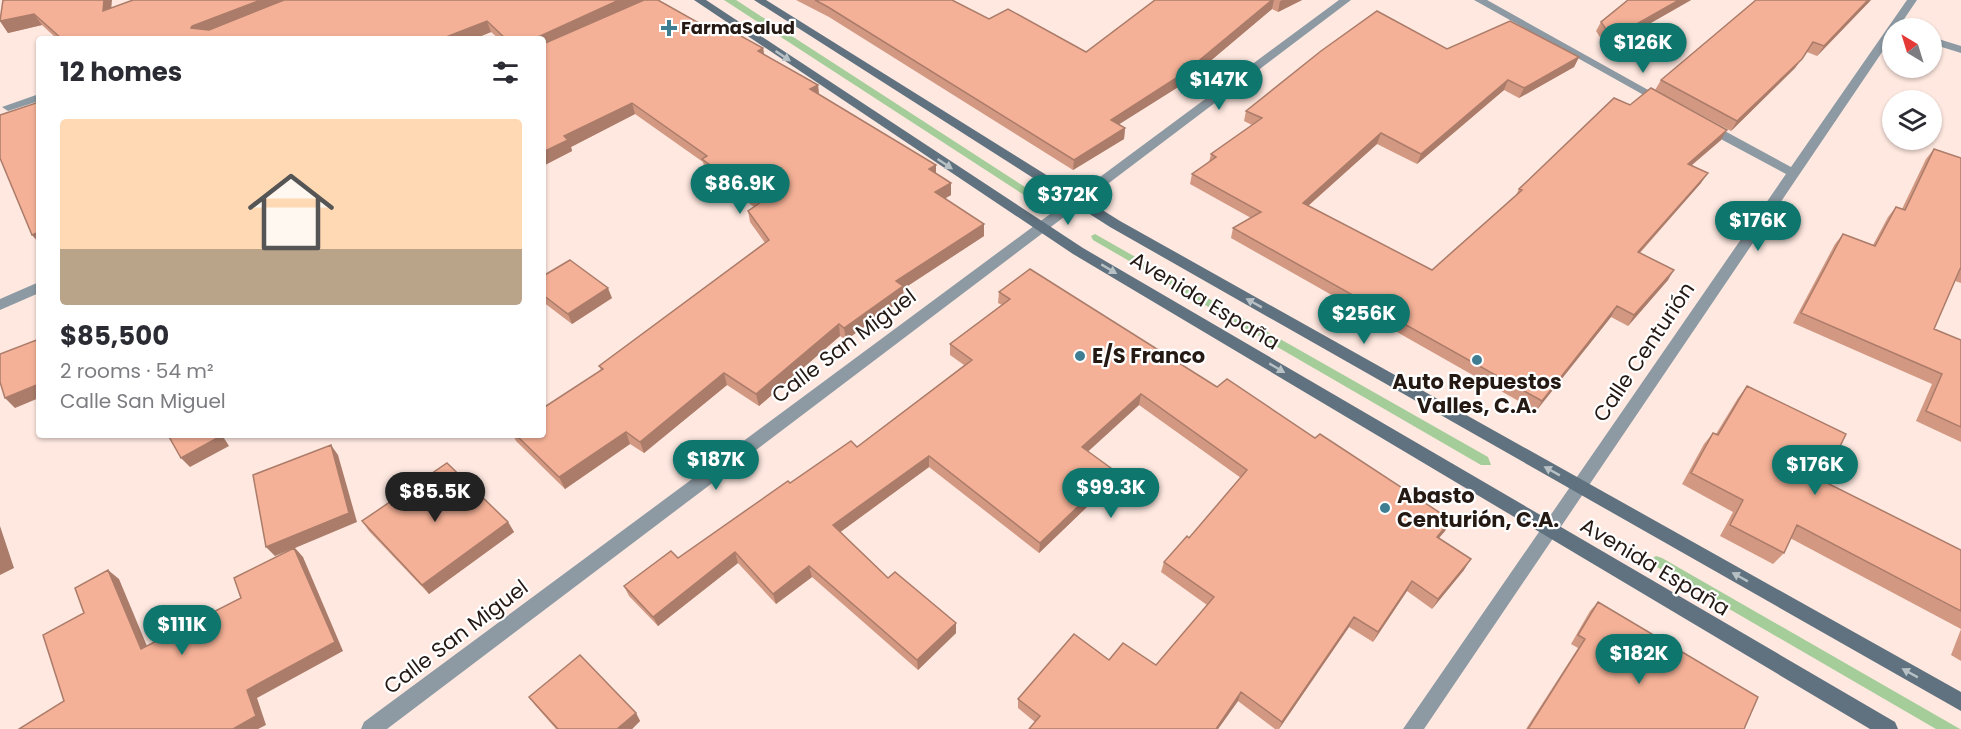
<!DOCTYPE html>
<html lang="en">
<head>
<meta charset="utf-8">
<style>
	body { margin:0; font-family:Poppins,sans-serif; background:#f7f7f7; color:#2b2b33; height:100vh; display:flex; flex-direction:column; font-size:22px; white-space:nowrap }
	* { box-sizing:border-box; margin:0 }
	p { font-size:20px; color:#7c7c81 }
	.icon { flex:none; width:33px; height:33px; fill:none; stroke:currentColor; stroke-width:2; stroke-linecap:round; stroke-linejoin:round }
	.map { position:relative; flex:1; overflow:hidden }
	.drawer { position:absolute; left:36px; top:36px; width:510px; height:402px; display:flex; flex-direction:column; background:#fff; border-radius:6px; box-shadow:0 2px 4px #0004 }
	.drawer>* { flex:none }
	.needle { width:39px; rotate:322deg }
	.controls { position:absolute; left:1882px; top:18px; display:grid; gap:12px }
	.controls a { display:grid; place-items:center; width:60px; height:60px; border-radius:50%; background:#fff; box-shadow:0 2px 4px #0004; font-size:30px }
	.price { position:absolute; translate:-50% -51px; padding:0 14px; border-radius:21px; background:#0f766e; color:#fff; font-size:20px; line-height:39px; filter:drop-shadow(0 2px 3px #0008) }
	.price::after { content:''; position:absolute; left:50%; top:36px; width:18px; height:14px; margin-left:-9px; background:inherit; clip-path:polygon(0 0,100% 0,50% 100%) }
	.price.current { background:#222; color:#fff }
	ul { padding:0; list-style:none }
	li { display:grid; align-content:center; gap:12px; height:318px; padding:0 24px }
	li span { display:grid; place-items:center; height:186px; border-radius:6px; color:#555 }
	li>.icon { margin-inline-start:auto }
	span .icon { width:108px; height:108px; fill:#fffc; stroke-width:1 }
	li b { font-size:26px }
	h2 { display:flex; justify-content:space-between; align-items:center; height:72px; padding:0 24px; font-size:26px }
	.map>svg:first-child { display:block }
	.green { fill:#a5cd99 }
	.lines { fill:none; stroke-linecap:round; stroke-linejoin:round }
	.minor { fill:#8d9aa3; fill-rule:evenodd }
	.secondary { fill:#60727f; fill-rule:evenodd }
	.wall { fill:#d29882 }
	.shaded-wall { fill:#ab7c6a }
	.building { fill:#f4b197; stroke:#ab7c6a; stroke-width:1.5 }
	.oneway { fill:#b7c0c5 }
	.poi-dot { fill:#3f7e92; stroke:#fff; stroke-width:2 }
	.labels { text-anchor:middle; stroke-width:4.5; stroke-linejoin:round; paint-order:stroke }
	.far-poi-label { font-size:18px; font-weight:bold; fill:#251914; stroke:#fff; text-anchor:start }
	.street-label { font-size:21px; fill:#251914; stroke:#fff }
	.poi-label { font-size:21px; font-weight:bold; fill:#251914; stroke:#fff; text-anchor:start }
</style>
</head>
<body>
<div class="map">
<svg width="1961" height="729" viewBox="0 0 1961 729">
	<rect width="100%" height="100%" fill="#fee8e0"/>
	<!-- green -->
	<path class="green" d="M724,0h12l295,191 1,3 -8,1z
		M1095,234l393,223 3,8h-10l-388,-225 -2,-4z
		M1656,556l6,2 298,171h-24l-279,-162 -5,-5 1,-4z"/>
	<g class="lines">
		<!-- minor -->
		<path class="minor" d="M1339,0h12l-964,729h-26l3,-7z
			M1474,0h13l181,101 -2,2h-8z
			M1907,0h10l-19,28h-5v8l-469,693h-21l383,-555 -84,-45v-6h8l81,44z
			M1932,37l29,9v7l-29,-9z
			M39,94v7l-31,10 -6,-4z
			M39,282v11l-39,17v-11z"/>
		<!-- secondary -->
		<path class="secondary" d="M694,0h12l377,248 812,474 3,7h-28l-797,-475z
			M754,0h12l354,221 841,471v19l-851,-484z"/>
	</g>
	<!-- wall -->
	<path class="wall" d="M3,0l108,8 22,-8 587,35 43,13 1,6 54,31 1,9 117,71v9l15,9v12l-6,3 39,38 -81,53 1,9 -58,42 -6,-4 -81,70 -32,-21 -83,68 -14,-9 -65,45 -49,-48 -3,-6h30l58,-65 -2,-4 166,-123 -15,-21 -2,-11 6,-4 -49,-37 -2,-8 -68,-48 -64,33 1,4 -29,15v-127h-44l-8,-7 -17,7h-417l-15,-14 -34,8 -8,-12z
		M796,0h156l37,19 97,33 69,-52h147l-24,12 -6,-3 -89,75 -64,40 6,4 -1,11 -51,31 -244,-153z
		M1628,0h63l-84,48 -11,-17 5,-9z
		M1871,0l-54,56 -10,-4 -12,16 -64,63 -76,-41 6,-10z
		M1579,57l-5,10 -55,31 -15,-8 -87,74 -40,-20 -69,62 124,64 84,-75 3,-6 111,-84 91,35 -30,26 10,17 -61,70 28,27 -40,46 -17,-9 -75,94 -305,-173 2,-10 18,-10 -61,-34 2,-10 17,-12 2,-8 41,-29 -8,-4 2,-10z
		M1934,149l27,9v125l-6,-2 -21,48 27,11v102l-45,-21 16,-37 -139,-61 42,-79 8,-10 30,11 15,-28 8,-10 6,2 24,-50z
		M543,276l69,22 -40,26 -29,-22z
		M999,292l218,95 98,51 136,82 -6,11 -6,7 25,32 -32,39 -25,-18 -34,51 -24,-15 -70,102h-4l-37,-28 -20,28h-189l6,-7 -17,-14v-9l91,-39 47,5 51,-60 -46,-33 3,-10 25,-24 52,-60 -102,-73 -51,46 26,30 -75,72 -110,-86 -89,65 48,46 68,55 -38,37 -106,-93 -36,27 -38,-41 -80,63 -29,-30 -5,-10 54,-28 112,-75 67,-36 107,-82 -14,-10v-11l52,-39 -4,-2z
		M1747,386l76,95 138,69v111l-10,-6 10,-26 -171,-91 -6,15 -11,11 -53,-28 13,-24 -51,-28 22,-40 9,-11 3,1 22,-36z
		M362,521l146,1 6,10 -85,62 -60,-63z
		M1598,602l146,127h-218l52,-81 -7,-4 19,-33z
		M529,697l107,16 4,8 -8,8h-76l-21,-24z"/>
	<!-- shaded-wall -->
	<path class="shaded-wall" d="M104,0h8l-2,22 -7,-11z
		M261,0h35l-98,39 -7,-11 1,-2z
		M619,0h25l-101,48v-9h-5v-2z
		M1272,0h2l-2,9 -89,75 -73,46 1,-10z
		M1283,0h19l-24,12 2,-11z
		M1679,0h12l-84,48 5,-10z
		M1868,0h3l-54,56 7,-10z
		M34,14l8,11 -34,8 -8,-12z
		M487,21l4,11 -17,7h-33z
		M1813,42l-18,26 -64,63 6,-10z
		M763,48l2,12 -7,-9z
		M1579,57l-5,10 -55,31 5,-10z
		M1508,80l-4,10 -87,74 4,-10z
		M818,85l1,11 -9,-7z
		M632,103l3,11 -64,33 1,4 -29,15v-14l21,-16z
		M1125,128l-1,11 -51,31 1,-10z
		M1727,130l-6,10 -40,34 7,-10z
		M1381,133l-4,11 -77,69 3,-10z
		M936,165v12l-7,-8z
		M1708,173l-7,10 -70,79 7,-10z
		M951,183v12l-15,9 -1,-12z
		M984,224v12l-81,53 1,9 -58,42 -2,-12 52,-47z
		M39,232v11l-7,-8z
		M1674,270l-6,10 -40,46 6,-11z
		M608,288l4,10 -40,26 -4,-10z
		M1617,306l-6,11 -75,94 6,-10z
		M839,324l1,12 -81,70 -3,-12z
		M724,373l3,12 -83,68 -4,-11z
		M39,384v14l-24,10 -10,-10z
		M1141,394l-2,11 -58,53 1,-11z
		M626,432l4,12 -65,45 -6,-12z
		M220,435h2l7,11 -39,21 -9,-9z
		M331,445l7,10 19,67 -62,26 8,9 40,94 -86,47 9,27 -8,4h-25l61,-181 -19,8 -9,-9z
		M929,456v11l-94,69 -2,-11z
		M1115,471l-1,10 -75,72 1,-10z
		M1451,520l-6,11 -14,16 6,-10z
		M508,522l6,10 -85,62 -7,-9z
		M0,526l14,42 -14,7z
		M735,552l3,11 -80,63 -5,-9z
		M1471,559l-7,11 -32,39 6,-10z
		M809,566l3,11 -36,27 -3,-10z
		M108,570l11,9 33,79 -11,-9z
		M1412,581l-5,10 -34,51 5,-10z
		M1354,617l-5,10 -70,102 3,-7z
		M956,623v10l-38,37 -1,-10z
		M1241,692l-3,9 -20,28h-2z
		M636,713l4,8 -8,8h-15z"/>
	<!-- building -->
	<path class="building" d="M3,0h101l-1,11 30,-11h128l-69,26 -1,2 18,2 75,-30h335l-81,37v2h-32l-19,-18 -46,18h-379l-28,-25 -34,7z
		M644,0h14l62,35 10,-5 33,18 -5,3 60,34 -8,4 126,76 -7,4 22,14 -16,9 49,32 -88,57 7,5 -59,42 -5,-4 -83,70 -32,-21 -84,69 -14,-10 -67,45 -43,-42h27v-27l60,-39 -4,-3 170,-126 -21,-29 13,-9 -59,-43 5,-3 -75,-53 -68,33 4,4 -25,12v-108z
		M815,0h137l37,19 19,-10 78,43 69,-52h117l-88,73 -73,47 14,8 -51,32 -246,-153z
		M1628,0h51l-67,38 -11,-16z
		M1756,0h112l-44,46 -11,-4 -11,17 -65,62 -76,-41z
		M1377,11l70,38 63,-28 69,36 -55,31 -16,-8 -87,74 -40,-21 -78,70 129,67 90,-80 -3,-1 95,-91 16,7 21,-17 76,42 -39,34 20,9 -70,79 36,18 -40,45 -17,-9 -75,95 -309,-173 28,-16 -69,-38 24,-17 -5,-3 51,-36 -16,-7 75,-60z
		M39,102v130l-7,3 -32,-77v-43z
		M1934,149l27,9v111h-1l-26,60 27,11v87l-35,-16 16,-37 -141,-61 42,-79 32,12 21,-39 9,3z
		M570,260l38,28 -40,26 -25,-19v-19z
		M1030,269l187,118 10,-8 88,59 5,-4 131,86 -14,17 34,22 -33,40 -26,-18 -34,51 -24,-15 -72,105 -41,-30 -25,37h-187l11,-13 -22,-17 56,-65 35,26 14,-17 33,22 58,-68 -50,-35 23,-26 2,2 58,-68 -106,-76 -59,53 33,24 -75,72 -111,-87 -96,69 55,53 7,-6 61,51 -39,37 -108,-94 -36,28 -38,-42 -82,65 -29,-31 47,-35 7,7 110,-77 2,2 61,-42 6,6 115,-87 -22,-16 60,-45 -11,-7z
		M39,339v45l-34,14 -5,-16v-28z
		M1747,386l99,48 -23,47 138,69v61l-164,-86 -13,28 -54,-28 13,-25 -52,-27 22,-40 5,2z
		M168,435h52l1,1 -40,22z
		M331,445l18,68 -83,34 -13,-72z
		M447,463l61,59 -86,63 -60,-64z
		M294,548l41,94 -88,48 9,26 -23,13h-214l45,-28 -21,-66 41,-22 -9,-25 33,-18 33,79 100,-51 -7,-20z
		M1598,602l160,95 -14,32h-216l57,-90 -7,-4z
		M580,655l56,58 -19,16h-59l-29,-32z"/>
	<!-- one-way arrows -->
	<defs><path id="oneway-solid" d="M-6-.8H1V-3.2L6.5 0L1 3.2V.8H-6Z" transform="scale(1.5)"/></defs>
	<g class="oneway">
		<use href="#oneway-solid" transform="translate(783 56) rotate(34)"/>
		<use href="#oneway-solid" transform="translate(945 164) rotate(34)"/>
		<use href="#oneway-solid" transform="translate(1109 269) rotate(31)"/>
		<use href="#oneway-solid" transform="translate(1254 303) rotate(-151)"/>
		<use href="#oneway-solid" transform="translate(1277 368) rotate(31)"/>
		<use href="#oneway-solid" transform="translate(1552 471) rotate(-151)"/>
		<use href="#oneway-solid" transform="translate(1740 577) rotate(-151)"/>
		<use href="#oneway-solid" transform="translate(1910 673) rotate(-151)"/>
	</g>
	<!-- markers -->
	<g class="poi-dot">
		<path d="M666 19h6v6h6v6h-6v6h-6v-6h-6v-6h6z"/>
		<circle cx="1080" cy="356" r="6"/>
		<circle cx="1477" cy="360" r="6"/>
		<circle cx="1385" cy="508" r="6"/>
	</g>
	<g class="labels">
		<!-- far-poi labels -->
		<g class="far-poi-label">
			<text x="681" y="34">FarmaSalud</text>
		</g>
		<!-- street labels -->
		<g class="street-label">
			<text transform="translate(1205 301) rotate(31)" y="7">Avenida España</text>
			<text transform="translate(844 346) rotate(-37)" y="7">Calle San Miguel</text>
			<text transform="translate(1644 352) rotate(-56)" y="7">Calle Centurión</text>
			<text transform="translate(1655 567) rotate(31)" y="7">Avenida España</text>
			<text transform="translate(456 637) rotate(-37)" y="7">Calle San Miguel</text>
		</g>
		<!-- poi labels -->
		<g class="poi-label">
			<text x="1092" y="363">E/S Franco</text>
			<text x="1477" y="389" text-anchor="middle">Auto Repuestos<tspan x="1477" dy="24">Valles, C.A.</tspan></text>
			<text x="1397" y="503">Abasto<tspan x="1397" dy="24">Centurión, C.A.</tspan></text>
		</g>
	</g>
</svg>
<div class="controls">
<a><svg class="needle" viewBox="-14 -14 28 28"><path d="M0-13l5 13h-10z" fill="#e53935"/><path d="M0 13l5-13h-10z" fill="#7c7c81"/></svg></a>
<a><svg class="icon" aria-label="layers" viewBox="0 0 24 24"><path d="M12 4l9 5-9 5-9-5zM3 14l9 5 9-5"/></svg></a>
</div>
<b class="price" style="left:1643px;top:74px">$126K</b>
<b class="price" style="left:1219px;top:111px">$147K</b>
<b class="price" style="left:740px;top:215px">$86.9K</b>
<b class="price" style="left:1068px;top:226px">$372K</b>
<b class="price" style="left:1758px;top:252px">$176K</b>
<b class="price" style="left:1364px;top:345px">$256K</b>
<b class="price" style="left:716px;top:491px">$187K</b>
<b class="price" style="left:1815px;top:496px">$176K</b>
<b class="price" style="left:1111px;top:519px">$99.3K</b>
<b class="price current" style="left:435px;top:523px">$85.5K</b>
<b class="price" style="left:182px;top:656px">$111K</b>
<b class="price" style="left:1639px;top:685px">$182K</b>
<section class="drawer">
<h2>12 homes<svg class="icon" aria-label="filters" viewBox="0 0 24 24"><path d="M4 7h16M4 17h16"/><circle cx="9" cy="7" r="2"/><circle cx="15" cy="17" r="2"/></svg></h2>
<ul>
<li><span style="background:linear-gradient(#ffd9b3 70%,#b9a48a 0)"><svg class="icon" aria-label="home" viewBox="0 0 24 24"><path d="M3 11l9-7 9 7M6 9v11h12V9"/></svg></span><div><b>$85,500</b><p>2 rooms · 54 m²</p><p>Calle San Miguel</p></div></li>
</ul>
</section>
</div>
</body>
</html>
